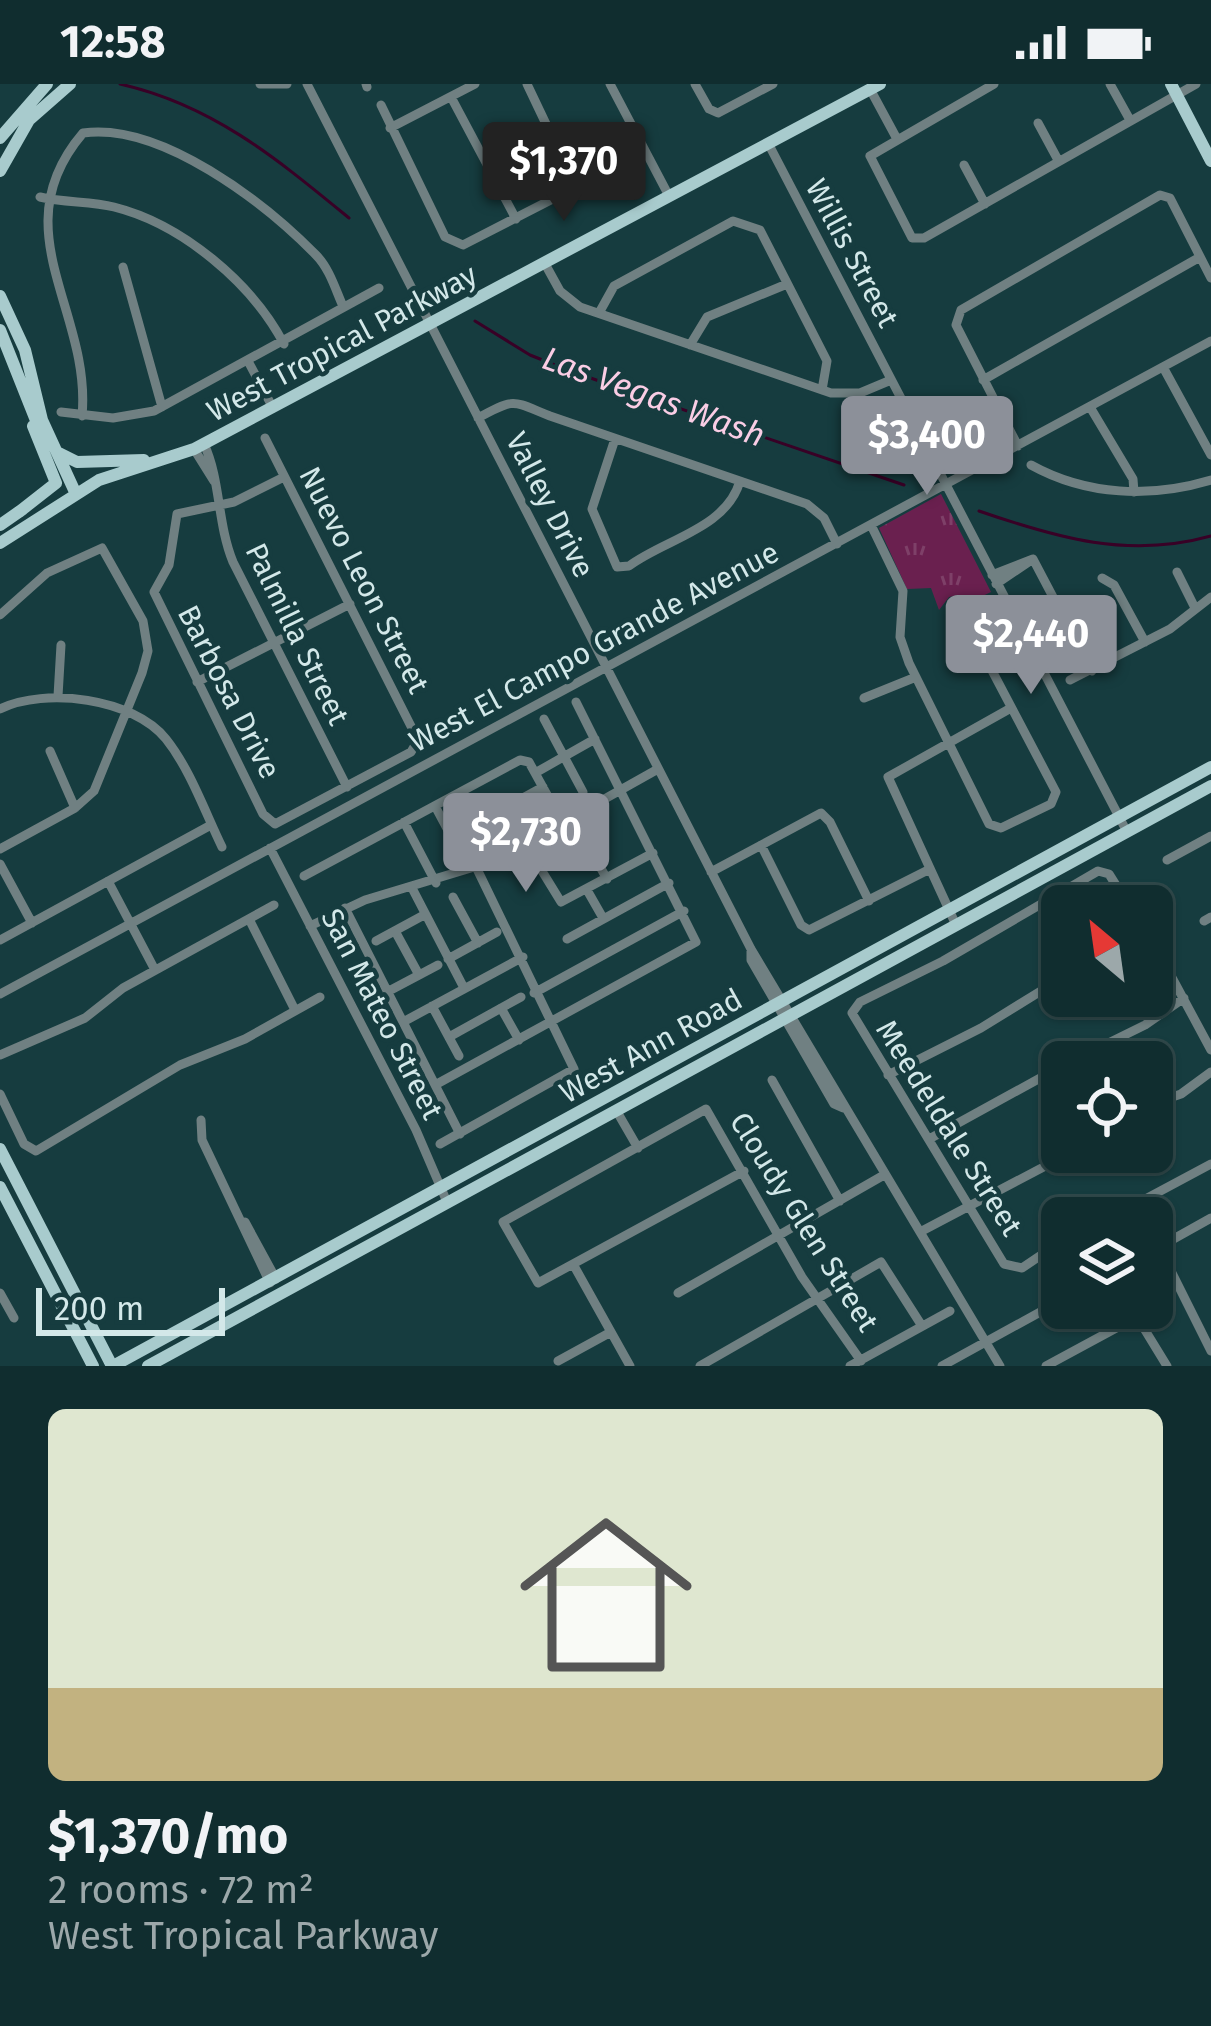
<!DOCTYPE html>
<html lang="en">
<head>
<meta charset="utf-8">
<style>
	body { margin:0; font-family:"Fira Sans",sans-serif; background:#193537; color:#f1f3f6; height:100vh; display:flex; flex-direction:column; font-size:45px; white-space:nowrap }
	* { box-sizing:border-box; margin:0 }
	p { font-size:39px; color:#9ca8aa }
	.icon { flex:none; width:66px; height:66px; fill:none; stroke:currentColor; stroke-width:2; stroke-linecap:round; stroke-linejoin:round }
	.map { position:relative; height:1282px; overflow:hidden }
	.drawer { display:flex; flex-direction:column; background:#102d2f; flex:1 }
	.drawer>* { flex:none }
	.needle { width:78px; rotate:331deg }
	.tools { position:absolute; left:1041px; top:801px; display:grid; gap:24px }
	.tools a { display:grid; place-items:center; width:132px; height:132px; border-radius:18px; background:#102d2f; box-shadow:0 3px 9px #0004,0 0 0 3px #30494b; font-size:60px }
	.scale { position:absolute; left:36px; bottom:30px; width:189px; box-sizing:border-box; padding-left:12px; border:6px solid #d3e8e9; border-top:0; font-size:33px; line-height:42px; white-space:nowrap; color:#d3e8e9; -webkit-text-stroke:9px #163c3f; paint-order:stroke }
	.price { position:absolute; translate:-50% -102px; padding:0 27px; border-radius:12px; background:#8c9099; color:#fff; font-size:39px; line-height:78px; filter:drop-shadow(0 3px 6px #0008) }
	.price::after { content:''; position:absolute; left:50%; top:72px; width:36px; height:27px; margin-left:-18px; background:inherit; clip-path:polygon(0 0,100% 0,50% 100%) }
	.price.selected { background:#222; color:#fff }
	ul { padding:0; list-style:none }
	li { display:grid; align-content:center; gap:24px; height:636px; padding:0 48px }
	li+li { border-top:3px solid #30494b }
	li span { display:grid; place-items:center; height:372px; border-radius:18px; color:#555 }
	li>.icon { margin-inline-start:auto }
	span .icon { width:216px; height:216px; fill:#fffc; stroke-width:1 }
	li b { font-size:51px }
	.status { display:flex; justify-content:space-between; align-items:center; height:84px; padding:0 60px; background:#102d2f; direction:ltr }
	.status svg { height:33px; fill:currentColor }
	.map>svg:first-child { display:block }
	.park { fill:url(#park-tufts) }
	.lines { fill:none; stroke-linecap:round; stroke-linejoin:round }
	.stream { stroke:#380126; stroke-width:3 }
	.minor { stroke:#708082; stroke-width:9 }
	.major { stroke:#a8cbcd; stroke-width:12 }
	.labels { text-anchor:middle; stroke-width:9; stroke-linejoin:round; paint-order:stroke }
	.street-label { font-size:30px; fill:#d3e8e9; stroke:#163c3f }
	.water-label { font-size:33px; font-style:italic; fill:#facde5; stroke:#163c3f }
</style>
</head>
<body>
<div class="status"><b>12:58</b><svg viewBox="0 0 49 12"><path d="M0 12V9h3v3zM5 12V6h3v6zM10 12V3h3v9zM15 12V0h3v12zM26 1h20v11H26zM47 4h2v5h-2z"/></svg></div>
<div class="map">
<svg width="1211" height="1282" viewBox="0 0 1211 1282">
	<defs>
		<pattern id="park-tufts" width="24" height="20" patternUnits="userSpaceOnUse" patternTransform="scale(3)"><rect width="24" height="20" fill="#6a204f"/><path d="M3 7l-1-3M5 7V3M7 7l1-3M15 17l-1-3M17 17v-4M19 17l1-3" fill="none" stroke="#7e4068"/></pattern>
	</defs>
	<rect width="100%" height="100%" fill="#163c3f"/>
	<!-- park -->
	<path class="park" d="M941,410l50,98 -21,10 -11,-7 -10,2 -10,13 -8,-22 -24,1 -28,-61z"/>
	<g class="lines">
		<!-- stream -->
		<path class="stream" d="M120,0c93,21 157,75 229,134
			M475,237l55,34 40,16 334,114
			M979,427c78,27 150,48 232,25"/>
		<!-- minor -->
		<path class="minor" d="M260,0h27
			M307,0l444,865 249,417
			M366,0l1,3
			M610,0l59,112
			M695,0l14,25 9,4 55,-29
			M994,0l-124,72 42,82h12l272,-154
			M1110,0l20,36
			M870,5l27,50
			M451,13l65,122
			M381,21l64,132 18,8 113,-58 -49,-103
			M1038,39l20,37
			M390,44l85,-44
			M768,59l359,689
			M964,81l21,39
			M40,113c25,6 50,4 74,10 68,17 138,76 170,137
			M544,178l16,29 20,16 251,86h29l31,-13
			M123,183l39,140
			M599,229l15,-27 119,-65 27,9 67,131 -5,29
			M690,261l17,-28 80,-33
			M249,279l24,45
			M1163,283l48,88
			M983,296l217,-123
			M1090,323l43,72 1,13
			M61,328l52,6 41,-7 225,-123
			M82,332c10,-105 -82,-186 1,-283 78,-11 182,70 233,122 13,13 19,33 26,49
			M478,334c38,-21 34,-17 72,-2l257,88 17,14 13,26
			M265,354l153,302 -7,12 -136,72 -12,-10 -109,-222 15,-27 8,-51 57,-12 50,-25
			M615,355l-23,70 25,58 12,-1c36,-27 97,-37 111,-85
			M204,360c17,37 13,79 29,118l114,225
			M1018,362l-62,-121 5,-15 199,-115 10,3 41,80
			M194,365l20,32
			M1031,381c56,31 120,33 180,15
			M871,441l32,66 -3,46 9,26 80,161 12,4 50,-24 5,-12 -97,-184
			M1033,475l59,112
			M1177,488l17,34
			M992,491l41,-16
			M1102,494l12,7 31,57
			M996,500l37,-25
			M0,531l47,-42 55,-25 41,73 5,30 -6,22 -48,118 -19,17 -75,41
			M991,585l39,-21
			M1070,596l100,-51 41,-32
			M197,598l153,-78
			M58,612l3,-51
			M864,614l52,-21
			M0,625c45,-22 133,-11 166,30 24,30 39,73 56,108
			M544,635l39,73
			M50,667l25,57
			M535,689l60,-34
			M435,722l26,49
			M571,732l36,63
			M404,738l32,61
			M451,753l92,-50
			M526,761l35,57 92,-49
			M761,761l40,80 8,5 119,-60
			M270,764l146,282 31,72
			M1167,776l44,-24
			M0,780l32,59
			M711,788l110,-59 9,9 39,79
			M304,792l216,-116 9,2 33,60
			M108,797l47,89
			M412,804l52,100
			M587,806l16,28
			M453,813l25,46
			M345,824l115,226
			M249,835l46,91
			M1204,837l7,-4
			M956,841l-68,-148 123,-69
			M310,842l55,-26 129,-39 164,-92
			M395,847l24,44
			M567,855l102,-56
			M0,856l211,-115
			M376,857l48,-26
			M751,865v11l83,144 9,4
			M1152,868l18,22 41,76
			M448,875l49,-27
			M387,908l51,-27
			M534,909l150,-82
			M0,910l1211,-653
			M432,922l27,50
			M501,924l18,32
			M403,938l120,-65
			M449,953l72,-40
			M0,971l85,-37 38,-30 151,-83
			M1070,978l75,-37 39,-27
			M888,991l93,-47 81,-50
			M772,996l68,121
			M435,1001l261,-143 -120,-240
			M0,1010l24,50 12,7 144,-86 65,-26 75,-42
			M1152,1020l29,-10 30,-22
			M616,1026l22,38
			M201,1036l1,20 68,143
			M931,1054l131,-72
			M440,1060l134,-75 -97,-200
			M744,1087l-206,112 -35,-61 203,-113 96,168 59,84
			M1110,1134l101,-54
			M245,1138l31,57
			M920,1148l152,-80
			M1062,1157l-40,27 -18,-4 -152,-251 8,-11 83,-41 155,-90 11,3 20,32
			M1159,1163l52,104
			M1152,1167l59,-33
			M573,1180l57,102
			M0,1209l14,25
			M678,1209l206,-118
			M1137,1233l30,49
			M558,1277l53,-29
			M700,1282l181,-104 41,64
			M850,1282l100,-55
			M942,1282l120,-66
			M1046,1282l122,-66"/>
		<!-- major -->
		<path class="major" d="M1171,0l40,77
			M0,54l47,-54
			M0,87l29,-51 41,-36
			M0,212l25,54 17,70 33,72
			M0,246l39,98
			M59,369l18,9 67,-2
			M19,428l37,-29 -23,-57
			M0,441l23,-16
			M0,459l99,-63 95,-31 686,-365
			M0,1065l112,217
			M0,1103l93,179
			M113,1282l1098,-599
			M148,1282l1063,-580"/>
	</g>
	<g class="labels">
		<!-- street labels -->
		<g class="street-label">
			<text transform="translate(852 169) rotate(62)" y="10">Willis Street</text>
			<text transform="translate(342 259) rotate(-28)" y="10">West Tropical Parkway</text>
			<text transform="translate(550 421) rotate(63)" y="10">Valley Drive</text>
			<text transform="translate(364 496) rotate(63)" y="10">Nuevo Leon Street</text>
			<text transform="translate(297 550) rotate(64)" y="10">Palmilla Street</text>
			<text transform="translate(594 563) rotate(-28)" y="10">West El Campo Grande Avenue</text>
			<text transform="translate(229 608) rotate(63)" y="10">Barbosa Drive</text>
			<text transform="translate(382 930) rotate(63)" y="10">San Mateo Street</text>
			<text transform="translate(651 962) rotate(-29)" y="10">West Ann Road</text>
			<text transform="translate(949 1044) rotate(58)" y="10">Meedeldale Street</text>
			<text transform="translate(804 1138) rotate(58)" y="10">Cloudy Glen Street</text>
		</g>
		<!-- water labels -->
		<g class="water-label">
			<text transform="translate(654 312) rotate(20)" y="12">Las Vegas Wash</text>
		</g>
	</g>
</svg>
<div class="tools">
<a><svg class="needle" viewBox="-14 -14 28 28"><path d="M0-13l5 13h-10z" fill="#e53935"/><path d="M0 13l5-13h-10z" fill="#9ca8aa"/></svg></a>
<a><svg class="icon" aria-label="locate" viewBox="0 0 24 24"><circle cx="12" cy="12" r="6"/><path d="M12 2v4M12 18v4M2 12h4M18 12h4"/></svg></a>
<a><svg class="icon" aria-label="layers" viewBox="0 0 24 24"><path d="M12 4l9 5-9 5-9-5zM3 14l9 5 9-5"/></svg></a>
</div>
<div class="scale">200 m</div>
<b class="price selected" style="left:564px;top:140px">$1,370</b>
<b class="price" style="left:927px;top:414px">$3,400</b>
<b class="price" style="left:1031px;top:613px">$2,440</b>
<b class="price" style="left:526px;top:811px">$2,730</b>
</div>
<section class="drawer">
<ul>
<li><span style="background:linear-gradient(#dfe7d0 75%,#c2b280 0)"><svg class="icon" aria-label="home" viewBox="0 0 24 24"><path d="M3 11l9-7 9 7M6 9v11h12V9"/></svg></span><div><b>$1,370/mo</b><p>2 rooms · 72 m²</p><p>West Tropical Parkway</p></div></li>
</ul>
</section>
</body>
</html>
